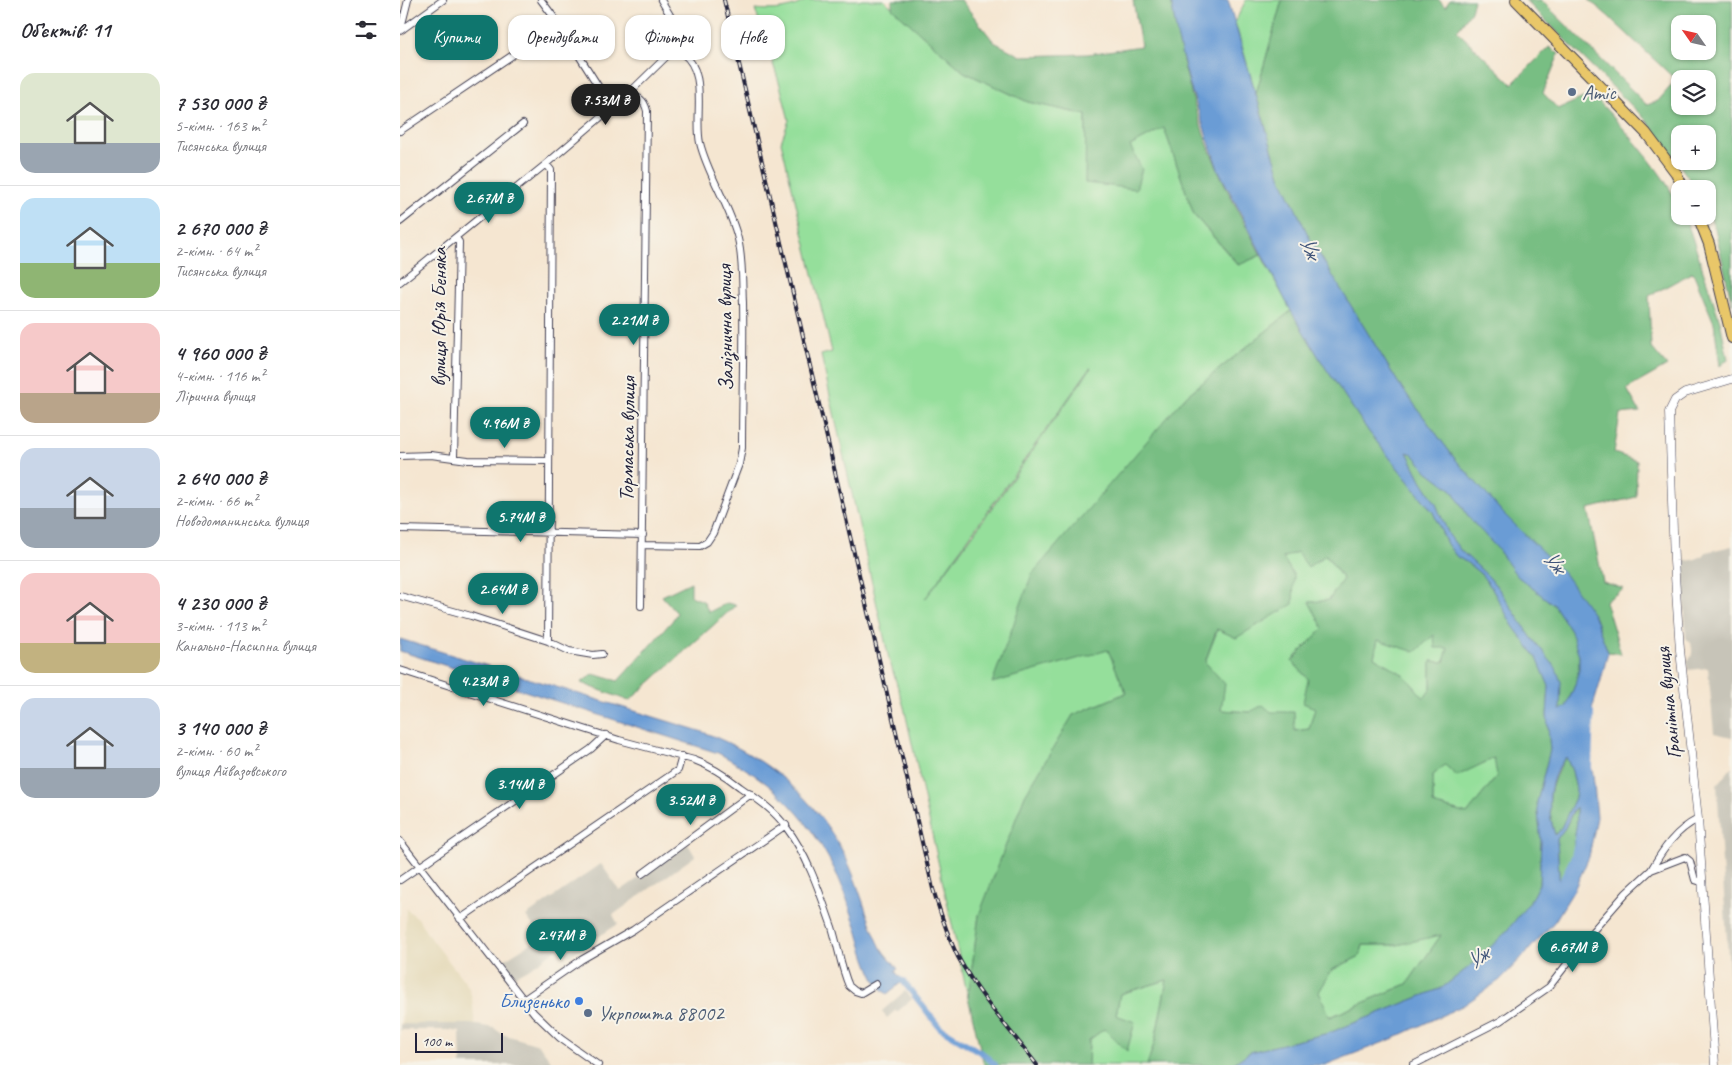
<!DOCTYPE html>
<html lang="uk">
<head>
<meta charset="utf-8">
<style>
	body { margin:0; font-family:Caveat,sans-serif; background:#f7f7f7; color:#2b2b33; height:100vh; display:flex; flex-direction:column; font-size:19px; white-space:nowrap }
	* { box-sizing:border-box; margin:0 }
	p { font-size:16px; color:#7c7c81 }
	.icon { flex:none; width:28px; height:28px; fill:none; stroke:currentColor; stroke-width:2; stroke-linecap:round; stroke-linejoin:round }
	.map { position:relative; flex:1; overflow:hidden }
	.side { display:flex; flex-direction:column; background:#fff; width:400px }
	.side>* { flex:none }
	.hud { position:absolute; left:15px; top:15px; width:475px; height:45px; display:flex; gap:10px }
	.needle { width:32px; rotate:304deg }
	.fabs { position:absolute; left:1271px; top:15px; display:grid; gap:10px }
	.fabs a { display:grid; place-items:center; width:45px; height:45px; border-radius:10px; background:#fff; box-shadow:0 1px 4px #0004; font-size:25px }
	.scale { position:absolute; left:15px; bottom:12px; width:88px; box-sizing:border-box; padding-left:5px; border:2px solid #22223b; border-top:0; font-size:14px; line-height:18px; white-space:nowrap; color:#22223b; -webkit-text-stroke:4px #f7f3e8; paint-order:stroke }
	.price { position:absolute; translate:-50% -42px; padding:0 11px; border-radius:18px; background:#0f766e; color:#fff; font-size:16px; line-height:32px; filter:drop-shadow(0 1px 2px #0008) }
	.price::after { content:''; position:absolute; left:50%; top:30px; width:15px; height:11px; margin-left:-8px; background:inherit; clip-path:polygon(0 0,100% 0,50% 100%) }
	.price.current { background:#222; color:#fff }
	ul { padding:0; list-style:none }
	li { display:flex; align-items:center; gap:15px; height:125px; padding:0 20px }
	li+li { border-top:1px solid #e1e1e2 }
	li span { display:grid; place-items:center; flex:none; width:140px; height:100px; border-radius:15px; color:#555 }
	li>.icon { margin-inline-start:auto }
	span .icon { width:60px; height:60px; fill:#fffc; stroke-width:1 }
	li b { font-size:21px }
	h2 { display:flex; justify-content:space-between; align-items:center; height:60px; padding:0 20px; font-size:21px }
	.tag { padding:0 18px; border-radius:15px; background:#fff; box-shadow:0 1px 4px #0004; font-size:18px; line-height:45px }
	.tag.current { background:#0f766e; color:#fff }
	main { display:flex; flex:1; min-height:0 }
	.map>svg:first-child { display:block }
	.built { fill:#e5daba }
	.industrial { fill:#c7c4b8 }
	.green { fill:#95df9b; stroke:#5c806b; fill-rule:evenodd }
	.forest { fill:#78be83; stroke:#4d705f; fill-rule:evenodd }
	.water { fill:#6b9cd5; stroke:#465f88; fill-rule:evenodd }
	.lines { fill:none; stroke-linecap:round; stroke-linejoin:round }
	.canal { stroke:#6b9cd5; stroke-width:6 }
	.river { stroke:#6b9cd5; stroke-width:10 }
	.minor-casing { stroke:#423f52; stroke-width:8 }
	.tertiary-casing { stroke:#423f52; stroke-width:9 }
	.trunk-casing { stroke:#423f52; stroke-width:12 }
	.minor { stroke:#fff; stroke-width:6 }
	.tertiary { stroke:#fff; stroke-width:8 }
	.trunk { stroke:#e9c769; stroke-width:10 }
	.rail-casing { stroke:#22223b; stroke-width:4 }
	.rail { stroke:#f7f3e8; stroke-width:2; stroke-dasharray:5.5; stroke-linecap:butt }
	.service-dot { fill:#5c6f8a; stroke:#f7f3e8; stroke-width:2 }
	.shop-dot { fill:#3f7fe0; stroke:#f7f3e8; stroke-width:2 }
	.labels { text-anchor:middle; stroke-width:4; stroke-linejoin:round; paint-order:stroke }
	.service-label { font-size:21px; fill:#4e5e75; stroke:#f7f3e8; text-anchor:start }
	.street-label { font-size:21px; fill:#22223b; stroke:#f7f3e8 }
	.shop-label { font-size:21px; fill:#366cbe; stroke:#f7f3e8; text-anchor:end }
	.water-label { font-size:22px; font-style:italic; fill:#3f5379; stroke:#f7f3e8 }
</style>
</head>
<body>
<main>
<section class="side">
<h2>Об’єктів: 11<svg class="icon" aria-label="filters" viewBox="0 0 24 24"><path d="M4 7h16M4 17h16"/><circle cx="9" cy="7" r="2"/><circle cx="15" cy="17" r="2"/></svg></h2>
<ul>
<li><span style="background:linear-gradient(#dfe7d0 70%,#9aa5b1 0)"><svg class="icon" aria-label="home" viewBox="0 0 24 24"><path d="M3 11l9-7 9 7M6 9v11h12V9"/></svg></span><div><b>7 530 000 ₴</b><p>5-кімн. · 163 m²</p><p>Тисянська вулиця</p></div></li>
<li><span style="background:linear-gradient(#bfe0f5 65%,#8fb573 0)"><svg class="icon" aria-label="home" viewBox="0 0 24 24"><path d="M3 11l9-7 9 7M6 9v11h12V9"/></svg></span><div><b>2 670 000 ₴</b><p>2-кімн. · 64 m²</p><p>Тисянська вулиця</p></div></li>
<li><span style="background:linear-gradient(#f6c9c9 70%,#b9a48a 0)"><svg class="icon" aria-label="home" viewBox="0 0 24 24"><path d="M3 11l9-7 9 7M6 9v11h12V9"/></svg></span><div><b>4 960 000 ₴</b><p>4-кімн. · 116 m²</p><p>Лірична вулиця</p></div></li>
<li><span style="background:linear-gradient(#c9d6e8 60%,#9aa5b1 0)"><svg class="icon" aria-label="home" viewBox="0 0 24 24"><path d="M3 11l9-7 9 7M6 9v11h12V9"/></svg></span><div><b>2 640 000 ₴</b><p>2-кімн. · 66 m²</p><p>Новодоманинська вулиця</p></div></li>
<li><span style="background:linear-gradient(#f6c9c9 70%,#c2b280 0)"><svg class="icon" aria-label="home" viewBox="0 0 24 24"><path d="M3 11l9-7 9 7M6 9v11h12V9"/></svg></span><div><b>4 230 000 ₴</b><p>3-кімн. · 113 m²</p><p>Канально-Насипна вулиця</p></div></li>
<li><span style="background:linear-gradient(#c9d6e8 70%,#9aa5b1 0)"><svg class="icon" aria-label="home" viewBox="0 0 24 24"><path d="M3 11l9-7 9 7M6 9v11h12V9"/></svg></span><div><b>3 140 000 ₴</b><p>2-кімн. · 60 m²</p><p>вулиця Айвазовського</p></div></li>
</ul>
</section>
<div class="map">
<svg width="1332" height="1065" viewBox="0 0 1332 1065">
	<rect width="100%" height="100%" fill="#f7f3e8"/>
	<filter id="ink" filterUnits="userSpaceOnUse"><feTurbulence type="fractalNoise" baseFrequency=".02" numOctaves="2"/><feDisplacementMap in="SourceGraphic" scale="10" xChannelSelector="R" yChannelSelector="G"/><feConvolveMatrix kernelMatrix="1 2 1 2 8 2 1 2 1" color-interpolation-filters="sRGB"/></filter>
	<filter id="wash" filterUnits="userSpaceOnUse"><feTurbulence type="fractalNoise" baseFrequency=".0096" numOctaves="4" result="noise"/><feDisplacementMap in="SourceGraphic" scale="20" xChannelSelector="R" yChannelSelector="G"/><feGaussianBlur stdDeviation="1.12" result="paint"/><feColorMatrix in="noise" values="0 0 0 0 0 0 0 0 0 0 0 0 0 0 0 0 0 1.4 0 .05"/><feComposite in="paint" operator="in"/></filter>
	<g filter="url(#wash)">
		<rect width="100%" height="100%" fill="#f5e6d1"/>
		<!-- built -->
		<path class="built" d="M6,909l12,9 8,14 42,54 4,12 3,27 -73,-1z"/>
		<!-- industrial -->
		<path class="industrial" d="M1332,546v191l-18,-4 -6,-65 -20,2 -1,-9 5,-5v-7l-1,-6 -5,-5 -3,-75 2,-2 8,-1 10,-4 3,-4z
			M1332,767v250l-15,-232z
			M288,844l7,12 -82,59 5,9 -49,32 -8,-10 -29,21 -18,10 -12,-16 39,-24 -15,-21 75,-52 19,27z
			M505,991l7,8 -15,13 -1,-2 -9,8 -5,-7z
			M0,1024h70l24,4 8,6 37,11 15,20h-93l-1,-33 -11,-2h-49z"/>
		<!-- green -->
		<path class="green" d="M407,0h77l80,72 64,30 58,13v68l44,-37 34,-19 30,88 44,50 23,-10 30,56 -105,85 -78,253 18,44 -53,22 -94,200 -11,82 -64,-290 -15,-48 -68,-304 11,-3 -51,-210 8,-22 -9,-35 -25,-76c20,2 34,1 52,-9zM691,368l-117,165 -49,66 165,-231z
			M846,0h36l-26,94 -21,-72z
			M897,552l29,3 17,24 -14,21 -6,28 -31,33 16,18 7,29 -6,21 -14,2 -45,-19 -29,-2 -16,-48 13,-33 76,-53 -11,-18z
			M1034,635l14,13 -4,14 -13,-1v28l-7,9 -20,-23 -30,-18 4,-18 18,6z
			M1095,758l2,18 -30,38 -34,-10v-29l12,-10 12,10z
			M1042,934l-35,50 -77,33 -12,-24 14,-23 28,-14 3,-11h34z
			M767,980l-12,61 -8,24h-59l1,-25 15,-11 23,22 -11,-36 4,-21z"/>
		<!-- forest -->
		<path class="forest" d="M492,0h69l33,42 27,14 67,-2 53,-8 -8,-46h38c9,56 24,117 47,170 13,29 29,57 43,85l-22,10 -45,-50 -30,-87 -34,18 12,23 -6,20 -51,-6 1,-68 -58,-13 -64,-30 -72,-64z
			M882,0h157l6,7 5,-7h24l-3,11 -14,20 55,53 37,-37 10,7 -16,39 15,16 34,-15c21,23 88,93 88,122h4l5,12 31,93 8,38 -8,7 -6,-43 -21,-51 -44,24 2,51 16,19 -40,23 13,23 -20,2 -6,39 23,8 -1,36 -48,12 15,73 21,7 -19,12 16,53 -13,-2 -14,-36 -139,-157 -56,-75 -89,-145 -30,-63 -24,-82z
			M1125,0h16l106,105 11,-4 18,-21 -68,-64 -19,-16h143v304l-17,-76 -7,-14v-25h-14l-6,-12 -42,-57zM1280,24h28v27h-28zM1280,79h28v27h-28zM1280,134h28v27h-28z
			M891,311l32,53 46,68 64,80 14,32 10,13 9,5 15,12 10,13 22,39 24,32 12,28 -2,29 3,35 -13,52 4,40 -2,42 -10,19 -24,31 -31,29 -32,25 -113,45 -79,19 -19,13h-84l8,-24 12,-61 -47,14 -4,21 19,7 -8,29 -23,-22 -15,11 -1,25h-104l-16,-68 11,-82 46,-120 48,-80 53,-22 -18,-43 -116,33 40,-109 154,-178zM897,552l11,15 18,-12 17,24 -14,21 -20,2 14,26 -31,33 16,18 -5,24 12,5 -6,21 -14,2 -1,-19h-23l-8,-7 -13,7 -29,-2 4,-26 -20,-22 12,-33 19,9 57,-34 1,-28 -11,-18zM1034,635l1,13h13l-4,14 -13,-1v28l-7,9 -20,-23 -30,-18 4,-17 37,12zM1094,758l3,18 -30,38 -34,-10v-29l12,-10 12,11zM1041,935l-34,49 -77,33 -11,-25 13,-22 28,-14 3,-11h34z
			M1007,452l6,2 14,17 25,19 18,29 27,29 20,28 37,29 17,26 8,24v14l-4,16 -9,22 -6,3 -16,-57 -13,-16 -33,-49 -10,-12 -27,-25 -12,-16 -14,-33 -14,-22z
			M291,582v14l12,5 6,11 18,-9 9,2 -107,96 -48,-18 12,-9 25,7 54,-60 5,-8 -15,-17z
			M1166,757l6,14 4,18 -1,9 -14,30 -6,7c-9,-32 -7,-50 11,-78z
			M1176,806l1,16 -3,20 1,18 -3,14 -7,15 -5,3 -3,-53 8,-11z"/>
		<!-- water -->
		<path class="water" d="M771,0h57l52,176 30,63 89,145 56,75 48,54 61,60 30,43 14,36 -7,28 -10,33 -5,33 7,28 4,43 -8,40 -15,33 -19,31 -28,31 -27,28 -36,25 -72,34 -67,26h-94l19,-13 79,-19 113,-45 32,-25 31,-30 24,-30 10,-19 2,-42 -4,-40 13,-52 -3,-35 2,-29 -12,-28 -24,-32 -22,-39 -10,-13 -15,-12 -9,-5 -10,-13 -14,-32 -64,-80 -46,-68 -32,-53 -73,-142 -28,-83 -13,-50zM1007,452l6,2 14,17 25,19 18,29 27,29 20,28 37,29 4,6 13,20 8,24v14l-4,16 -9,22 -6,3 1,-28 -5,-14 -25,-31 -33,-49 -10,-12 -27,-25 -12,-16 -14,-33 -14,-22zM1166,757l6,14 4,18 -1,9 -14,30 -6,7c-9,-27 -8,-56 11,-78zM1176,807l1,15 -3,20 1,18 -3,14 -7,15 -5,3 -3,-53 8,-11 8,-18z
			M0,639l303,93c63,24 114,66 144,128 13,28 20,60 34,88 4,7 12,14 17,21l-3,2 8,10 -16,13c-17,-12 -25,-49 -31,-68 -6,-16 -10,-32 -17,-47 -28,-60 -62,-95 -121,-126l-318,-102z"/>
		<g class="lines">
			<!-- canal -->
			<path class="canal" d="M495,978l8,3 37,47 45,27 10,10"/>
			<!-- river -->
			<path class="river" d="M1187,766l2,-53
				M1154,902l22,-45 2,-10"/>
		</g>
	</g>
	<g filter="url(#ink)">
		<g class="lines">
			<defs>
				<path id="minor" d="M141,0l18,24 53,84
					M3,29l-2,-1 7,-28
					M0,31l43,-31
					M228,94l41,-40 6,-2 7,1
					M0,131l159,-107
					M146,164l5,6 -3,471
					M0,222l123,-98
					M0,282l146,-118 82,-70c11,3 16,5 19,17l-6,495
					M0,456l31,-1 37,5 81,1
					M54,457l5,-215 -3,-4
					M0,529l243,6
					M242,545l58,1 7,-4 6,-9 26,-69 3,-16c0,-48 2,-96 1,-145 -1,-21 0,-44 -5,-64 -8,-34 -30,-63 -38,-96 -6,-27 9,-71 -18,-90l1,-10 -3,-11 -19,-32
					M0,596l71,20 77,25 21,10 24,4 9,-1
					M0,670l219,70 75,20c17,6 32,16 46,27 16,11 35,24 46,40 22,29 34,66 46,100 6,19 9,41 17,59l6,5 6,2 15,-9
					M0,841l134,172 26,25 38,27
					M1251,870c12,-21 25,-40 47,-51
					M242,874l109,-80
					M0,880l191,-131 15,-14
					M60,919l218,-149 4,-14
					M123,1000l58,-40 52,-30 153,-105
					M1013,1065l87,-44 49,-34 42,-54 35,-40 25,-23 34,-13 5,4 5,19 6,2"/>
				<path id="tertiary" d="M1315,1065l-17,-246 -18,-169 -6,-89 -5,-149 6,-12 10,-7 47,-14"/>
				<path id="trunk" d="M1116,0l130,133 30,40 8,16
					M1298,216l11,28 23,94"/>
			</defs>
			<!-- minor casing -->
			<use href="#minor" class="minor-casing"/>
			<!-- tertiary casing -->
			<use href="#tertiary" class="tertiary-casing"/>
			<!-- trunk casing -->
			<use href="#trunk" class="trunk-casing"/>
			<!-- minor -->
			<use href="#minor" class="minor"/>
			<!-- tertiary -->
			<use href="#tertiary" class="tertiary"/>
			<!-- trunk -->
			<use href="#trunk" class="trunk"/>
			<defs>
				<path id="rail" d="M324,0l209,889c7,23 14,46 25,68 21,39 52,73 79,108"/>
			</defs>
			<!-- rail casing -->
			<use href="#rail" class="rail-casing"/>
			<!-- rail -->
			<use href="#rail" class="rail"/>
		</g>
	</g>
	<!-- markers -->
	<g class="service-dot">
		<circle cx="1172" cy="92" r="5"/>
		<circle cx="188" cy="1013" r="5"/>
	</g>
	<circle class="shop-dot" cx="179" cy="1001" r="5"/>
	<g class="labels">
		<!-- service labels -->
		<g class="service-label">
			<text x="1182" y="99">Amic</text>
			<text x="198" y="1020">Укрпошта 88002</text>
		</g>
		<!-- street labels -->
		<g class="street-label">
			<text transform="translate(39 317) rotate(-90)" y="7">вулиця Юрія Беняка</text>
			<text transform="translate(325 328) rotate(-91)" y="7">Залізнична вулиця</text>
			<text transform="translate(227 439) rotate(-89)" y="7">Тормаська вулиця</text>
			<text transform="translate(1268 703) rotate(-96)" y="7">Гранітна вулиця</text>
		</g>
		<!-- shop labels -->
		<g class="shop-label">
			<text x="169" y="1008">Близенько</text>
		</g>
		<!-- water labels -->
		<g class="water-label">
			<text transform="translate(911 247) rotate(66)" y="8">Уж</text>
			<text transform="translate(1155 561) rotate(49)" y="8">Уж</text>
			<text transform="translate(1077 957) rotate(-36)" y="8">Уж</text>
		</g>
	</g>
</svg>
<div class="fabs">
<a><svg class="needle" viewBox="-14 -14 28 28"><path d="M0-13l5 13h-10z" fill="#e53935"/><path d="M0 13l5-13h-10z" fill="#7c7c81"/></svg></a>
<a><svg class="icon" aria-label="layers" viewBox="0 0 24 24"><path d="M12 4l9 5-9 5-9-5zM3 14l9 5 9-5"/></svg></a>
<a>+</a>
<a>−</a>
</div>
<div class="scale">100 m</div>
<b class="price current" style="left:206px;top:126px">7.53M ₴</b>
<b class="price" style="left:89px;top:224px">2.67M ₴</b>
<b class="price" style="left:234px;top:346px">2.21M ₴</b>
<b class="price" style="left:105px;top:449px">4.96M ₴</b>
<b class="price" style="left:121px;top:543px">5.74M ₴</b>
<b class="price" style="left:103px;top:615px">2.64M ₴</b>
<b class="price" style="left:84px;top:707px">4.23M ₴</b>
<b class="price" style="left:120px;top:810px">3.14M ₴</b>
<b class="price" style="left:291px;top:826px">3.52M ₴</b>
<b class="price" style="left:161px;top:961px">2.47M ₴</b>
<b class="price" style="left:1173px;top:973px">6.67M ₴</b>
<div class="hud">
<a class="tag current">Купити</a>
<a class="tag">Орендувати</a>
<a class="tag">Фільтри</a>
<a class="tag">Нове</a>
</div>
</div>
</main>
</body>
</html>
